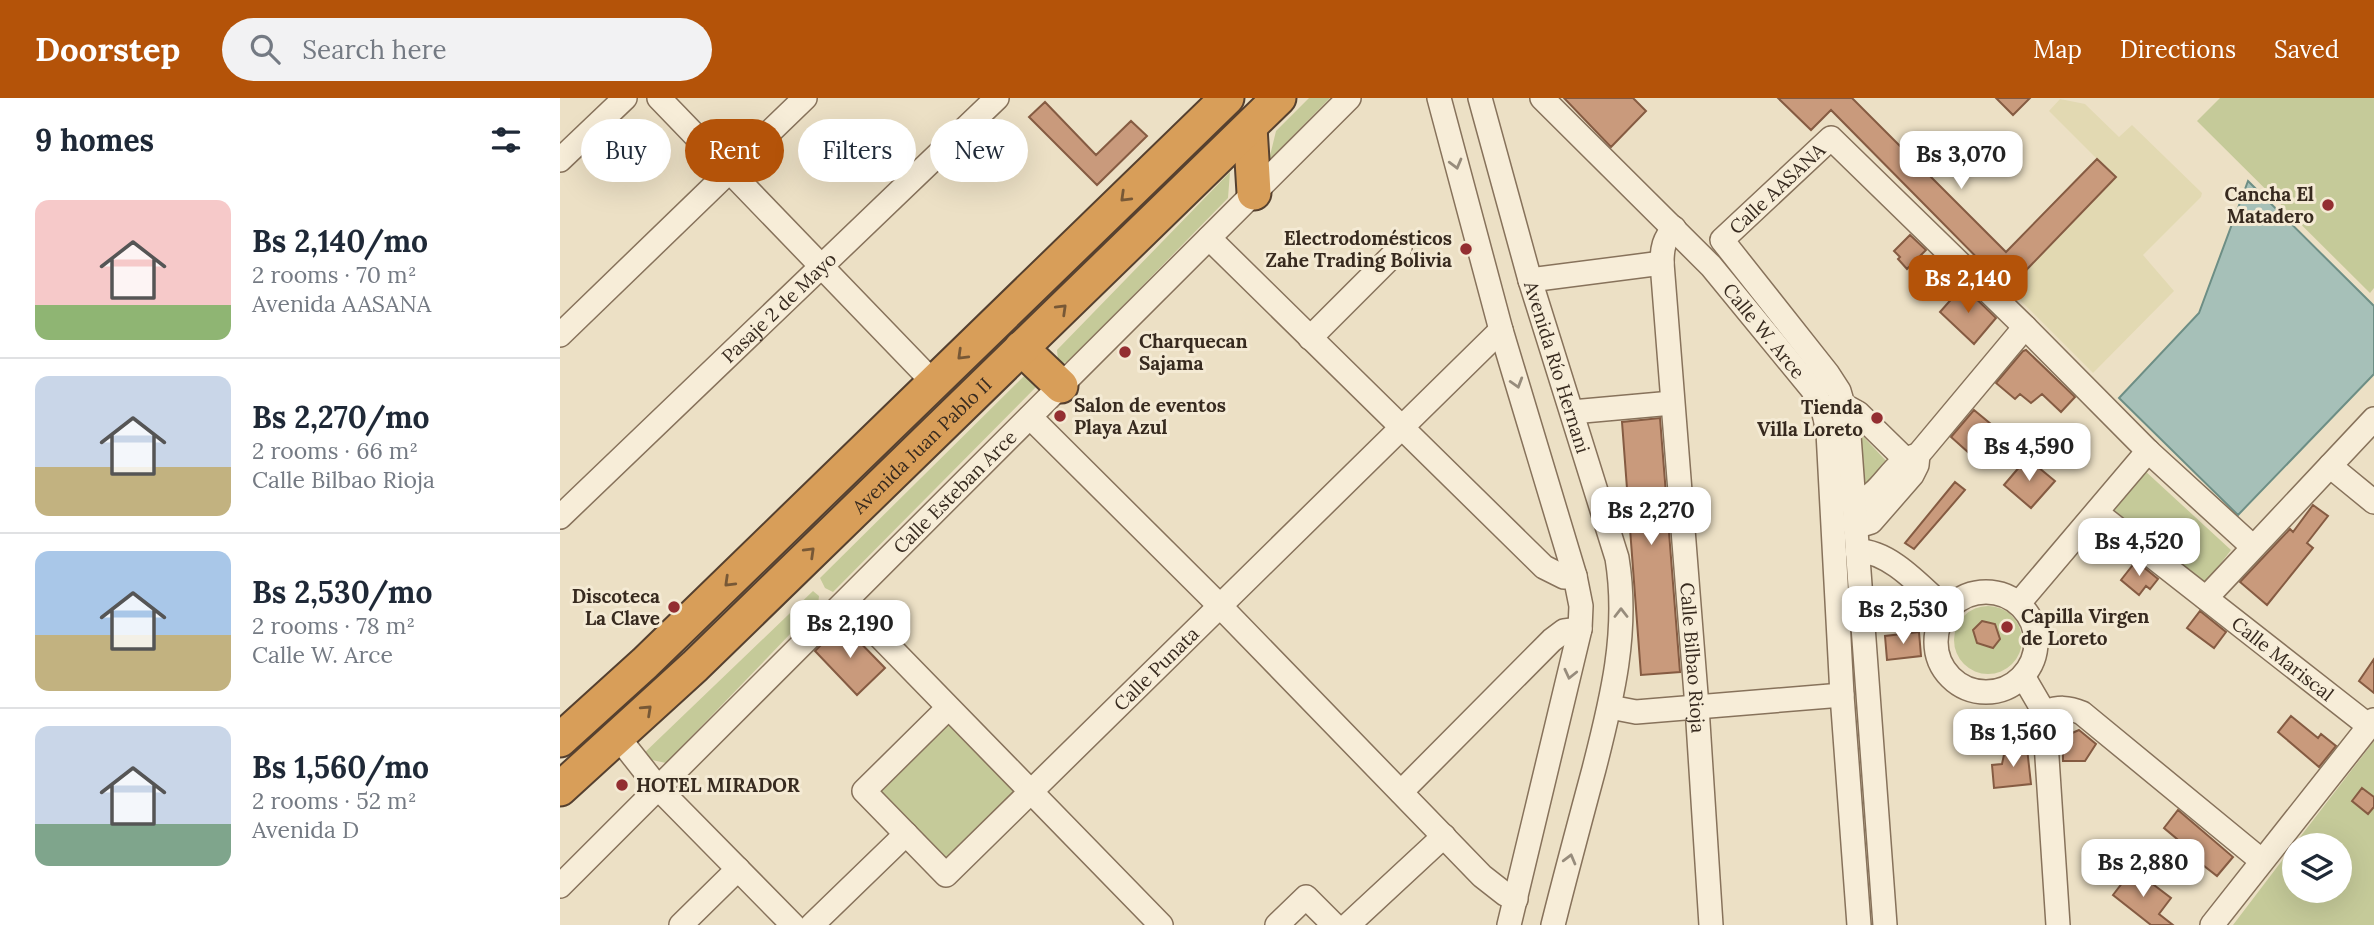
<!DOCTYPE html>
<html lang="en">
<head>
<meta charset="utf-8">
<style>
	body { margin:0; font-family:Lora,serif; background:#f2f2f3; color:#1f2937; height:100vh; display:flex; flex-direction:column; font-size:26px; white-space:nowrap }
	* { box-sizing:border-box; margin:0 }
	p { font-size:23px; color:#747a83 }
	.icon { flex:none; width:38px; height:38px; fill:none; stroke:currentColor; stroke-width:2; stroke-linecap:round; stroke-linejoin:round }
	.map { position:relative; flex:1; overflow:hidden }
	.side { display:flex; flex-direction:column; background:#fff; width:560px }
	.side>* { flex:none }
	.guide { position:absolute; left:21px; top:21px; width:665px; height:63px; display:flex; gap:14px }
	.fabs { position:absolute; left:1722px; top:735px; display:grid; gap:14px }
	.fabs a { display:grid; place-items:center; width:70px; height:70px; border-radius:50%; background:#fff; box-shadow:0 7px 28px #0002; font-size:35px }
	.price { position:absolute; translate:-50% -60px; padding:0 16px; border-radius:14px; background:#fff; color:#222; font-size:23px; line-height:46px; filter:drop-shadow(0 2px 4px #0008) }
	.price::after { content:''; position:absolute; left:50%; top:42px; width:21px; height:16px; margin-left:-10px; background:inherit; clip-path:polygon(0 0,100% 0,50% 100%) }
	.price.selected { background:#b45309; color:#fff }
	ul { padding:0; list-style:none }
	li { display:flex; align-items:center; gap:21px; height:175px; padding:0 35px }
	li+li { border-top:2px solid #e0e1e3 }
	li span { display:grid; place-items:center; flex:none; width:196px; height:140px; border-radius:14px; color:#555 }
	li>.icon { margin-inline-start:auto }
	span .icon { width:84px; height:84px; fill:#fffc; stroke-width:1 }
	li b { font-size:30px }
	h2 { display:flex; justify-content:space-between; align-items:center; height:84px; padding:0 35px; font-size:30px }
	.tag { padding:0 24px; border-radius:32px; background:#fff; box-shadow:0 7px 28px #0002; font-size:24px; line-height:63px }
	.tag.selected { background:#b45309; color:#fff }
	header { display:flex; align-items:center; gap:42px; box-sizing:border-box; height:98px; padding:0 35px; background:#b45309; color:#fff }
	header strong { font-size:33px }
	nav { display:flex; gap:38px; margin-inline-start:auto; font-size:24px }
	.search { width:490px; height:63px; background:#f2f2f3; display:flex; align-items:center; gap:18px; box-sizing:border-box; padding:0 24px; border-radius:38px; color:#747a83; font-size:26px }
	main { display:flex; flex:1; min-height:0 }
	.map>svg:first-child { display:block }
	.farmland { fill:#e2d9b2 }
	.green { fill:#c5ca99 }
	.water { fill:#a6c0b8; stroke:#6d8e85; stroke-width:2 }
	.building { fill:#c99a7c; stroke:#855b42; stroke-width:2 }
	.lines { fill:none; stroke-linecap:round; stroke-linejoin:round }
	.minor-casing { stroke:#87725b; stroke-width:26 }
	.highway-casing { stroke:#55402f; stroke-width:37 }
	.minor { stroke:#f7edd8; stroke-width:23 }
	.highway { stroke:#d89e59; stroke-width:33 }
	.oneway { stroke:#978c7c }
	.oneway2 { stroke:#775836 }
	.poi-dot { fill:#932e31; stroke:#f4ead4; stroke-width:2.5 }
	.labels { text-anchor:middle; stroke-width:6; stroke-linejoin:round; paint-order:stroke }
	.street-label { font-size:19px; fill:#372a1f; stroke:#f4ead4 }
	.poi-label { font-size:19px; font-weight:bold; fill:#372a1f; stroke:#f4ead4; text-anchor:end }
</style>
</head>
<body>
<header>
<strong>Doorstep</strong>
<div class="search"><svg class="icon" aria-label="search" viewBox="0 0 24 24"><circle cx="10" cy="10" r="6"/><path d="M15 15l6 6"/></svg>Search here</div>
<nav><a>Map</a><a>Directions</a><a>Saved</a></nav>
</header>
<main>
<section class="side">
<h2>9 homes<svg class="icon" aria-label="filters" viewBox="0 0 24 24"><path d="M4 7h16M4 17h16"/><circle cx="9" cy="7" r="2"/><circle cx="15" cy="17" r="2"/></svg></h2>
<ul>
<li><span style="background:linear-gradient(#f6c9c9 75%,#8fb573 0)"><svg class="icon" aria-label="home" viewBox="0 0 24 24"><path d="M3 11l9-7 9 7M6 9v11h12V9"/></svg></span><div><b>Bs 2,140/mo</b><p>2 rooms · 70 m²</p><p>Avenida AASANA</p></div></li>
<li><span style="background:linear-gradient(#c9d6e8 65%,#c2b280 0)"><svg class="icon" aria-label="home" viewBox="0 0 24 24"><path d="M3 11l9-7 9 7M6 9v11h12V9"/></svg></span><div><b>Bs 2,270/mo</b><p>2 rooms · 66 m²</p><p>Calle Bilbao Rioja</p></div></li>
<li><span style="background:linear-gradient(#a9c7e8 60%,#c2b280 0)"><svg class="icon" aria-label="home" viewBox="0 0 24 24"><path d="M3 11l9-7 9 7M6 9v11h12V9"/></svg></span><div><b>Bs 2,530/mo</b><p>2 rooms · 78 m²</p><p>Calle W. Arce</p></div></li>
<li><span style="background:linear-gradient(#c9d6e8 70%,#7fa58c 0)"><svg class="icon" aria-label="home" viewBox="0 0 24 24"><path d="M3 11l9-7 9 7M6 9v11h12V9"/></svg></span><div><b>Bs 1,560/mo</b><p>2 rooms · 52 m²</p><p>Avenida D</p></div></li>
</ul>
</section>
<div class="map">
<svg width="1814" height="827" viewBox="0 0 1814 827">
	<rect width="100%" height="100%" fill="#ece0c5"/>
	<!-- farmland -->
	<path class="farmland" d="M1500,1l25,5 34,33 13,-12 70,68 -1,4 -58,58 31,36 -81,82 -104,-104 108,-110 -48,-48z"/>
	<!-- green -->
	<path class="green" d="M749,0h21l-61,62 7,-29z
		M1660,0h154v190l-4,5 -173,-172z
		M670,74l-2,26 -159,163 -5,2 -6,-3 -1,-10z
		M466,276l13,10 -206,208 -8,-4 -5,-10z
		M1297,332l33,35 -27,31z
		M1584,372l87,80 -26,34 -94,-75z
		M253,493l6,5 -1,9 -152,158 -14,-3 -9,2 -3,-5z
		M1394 542a34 34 0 1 1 68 0a34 34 0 1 1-68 0Z
		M389,619l76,77 -76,75 -75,-77z
		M1814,643v184h-141l61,-80v46h46v-46h-46z"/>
	<!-- water -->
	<path class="water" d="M1688,83l126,125v68l-136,141 -119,-117 80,-85z"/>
	<!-- building -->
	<path class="building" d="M1004,0h69l13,13 -35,36z
		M1218,0h74l154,154 91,-93 19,18 -108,112 -177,-179 -20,20z
		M1436,0h34l-17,17z
		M485,4l51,53 35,-34 16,15 -50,49 -68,-68z
		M1350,137l16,15 -19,19 -9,-10 2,-2 -6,-6z
		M1403,188l33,32 -22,26 -34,-32z
		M1466,252l49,47 -14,15 -19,-18 -11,9 -11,-9 -5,5 -19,-16 27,-32z
		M1414,312l18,15 -23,28 -18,-16z
		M1100,320l20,254 -39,3 -19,-253z
		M1467,360l28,23 -24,27 -27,-23z
		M1395,384l10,8 -51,59 -9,-6z
		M1753,407l15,11 -21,27 6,5 -46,57 -27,-23 50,-53 3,3z
		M1576,463l22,18 -8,10 -4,-3 -7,9 -18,-15z
		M1640,513l26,21 -12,16 -27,-20z
		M1422,523l13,3 5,15 -7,9 -16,-5 -4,-13z
		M282,526l43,44 -28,27 -42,-44z
		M1359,534l2,24 -34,4 -2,-24z
		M1814,561v34l-15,-12z
		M1731,618l27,22 3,-4 15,12 -17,21 -41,-35z
		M1519,632l17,14 -11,17h-22v-24z
		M1467,650l4,36 -37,4 -2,-23 10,-1 3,-14z
		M1802,690l12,9v10l-6,7 -16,-13z
		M1618,712l55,47 -16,19 -27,-21 -4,6 -16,-13 7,-9 -13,-11z
		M1573,771l38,29 -12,16 14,11h-22l-38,-30z"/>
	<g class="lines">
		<defs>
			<g id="minor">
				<path d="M99,0l275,285"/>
				<path d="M879,0l62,232 74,246 6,30 -1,23 -71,296"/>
				<path id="s1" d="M920,0l50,182 87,278c12,73 -5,141 -23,211 -14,52 -28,104 -41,156"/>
				<path id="s2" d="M982,0l169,168 101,123 11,20 5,23 14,263 17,230"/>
				<path d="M0,62l65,-62"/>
				<path id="s3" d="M1114,130c-10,11 -12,20 -12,35l35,444 14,218"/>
				<path d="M649,140l335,329 20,10 11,-1"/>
				<path d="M970,182l132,-17"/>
				<path d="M0,237l245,-237"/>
				<path d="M750,240l90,-90"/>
				<path d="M1276,310h13l9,5 46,45"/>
				<path d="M1012,314l100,-9"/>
				<path d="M470,319l190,189 262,270 23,18 11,5"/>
				<path d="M1770,368l44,36"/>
				<path d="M1294,405c30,-7 35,-41 64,-48"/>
				<path id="s4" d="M1537,415l272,213"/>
				<path id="s5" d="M0,419l437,-419"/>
				<path d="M1295,429l16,-5 41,-47 5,-10 1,-10 107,-128"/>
				<path d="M1297,453c33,-1 66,38 90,59"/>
				<circle cx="1426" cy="544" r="50"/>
				<path d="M1646,500l168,-179"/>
				<path d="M286,504l315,323"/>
				<path d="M1459,505l129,-152"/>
				<path d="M1463,578l21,36 14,213"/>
				<path d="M1050,609l26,5 206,-17"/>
				<path id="s6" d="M388,610l-84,83 82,84 555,-545"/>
				<path d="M1484,614c15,-5 24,-5 38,1l180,148"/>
				<path d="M58,639l41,52 134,136"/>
				<path d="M841,694l151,-152 12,-9 16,-2"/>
				<path id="s7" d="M0,788l789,-788"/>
				<path d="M121,827l57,-56"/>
				<path d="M252,827l94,-91"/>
				<path d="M717,827l29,-28 28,28"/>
				<path d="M788,827l96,-89"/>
				<path id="s8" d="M1325,827l-37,-503 -9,-31 -11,-17 -106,-134 109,-102 194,189 123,124 105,96"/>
				<path d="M1652,827l162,-205"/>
			</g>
			<g id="highway">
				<path d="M690,29l4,66"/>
				<path d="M461,250l40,38"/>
				<path d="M0,642l85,-77 582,-565"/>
				<path id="s9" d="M0,691l135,-123 584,-568"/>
			</g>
		</defs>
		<!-- minor casing -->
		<use href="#minor" class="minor-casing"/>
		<!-- highway casing -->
		<use href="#highway" class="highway-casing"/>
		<!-- minor -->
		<use href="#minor" class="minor"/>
		<!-- highway -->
		<use href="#highway" class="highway"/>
	</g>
	<!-- one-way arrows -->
	<defs><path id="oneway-chevron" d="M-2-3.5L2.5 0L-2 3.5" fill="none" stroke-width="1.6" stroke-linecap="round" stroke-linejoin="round" transform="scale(1.75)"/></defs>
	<g class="oneway">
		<use href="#oneway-chevron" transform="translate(896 66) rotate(75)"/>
		<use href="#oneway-chevron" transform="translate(957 285) rotate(73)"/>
		<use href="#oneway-chevron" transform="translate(1061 515) rotate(-90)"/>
		<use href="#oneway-chevron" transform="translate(1010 576) rotate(103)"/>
		<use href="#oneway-chevron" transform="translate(1010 761) rotate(-75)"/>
	</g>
	<g class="oneway2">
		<use href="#oneway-chevron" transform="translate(565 99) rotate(136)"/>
		<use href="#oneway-chevron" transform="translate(502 211) rotate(-44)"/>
		<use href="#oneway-chevron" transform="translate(402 257) rotate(136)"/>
		<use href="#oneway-chevron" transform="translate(250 454) rotate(-44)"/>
		<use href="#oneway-chevron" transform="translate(169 484) rotate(136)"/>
		<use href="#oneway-chevron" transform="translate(87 612) rotate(-43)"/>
	</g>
	<!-- markers -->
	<g class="poi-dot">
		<circle cx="1768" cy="107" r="7"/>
		<circle cx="906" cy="151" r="7"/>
		<circle cx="565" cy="254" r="7"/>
		<circle cx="500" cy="318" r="7"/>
		<circle cx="1317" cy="320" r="7"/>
		<circle cx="114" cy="509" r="7"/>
		<circle cx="1447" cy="529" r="7"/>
		<circle cx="62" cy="687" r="7"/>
	</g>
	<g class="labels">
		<!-- street labels -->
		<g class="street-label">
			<text dy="7" stroke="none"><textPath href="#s8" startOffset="803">Calle AASANA</textPath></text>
			<text dy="7" stroke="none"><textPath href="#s5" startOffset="303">Pasaje 2 de Mayo</textPath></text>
			<text dy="7" stroke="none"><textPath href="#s2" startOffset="322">Calle W. Arce</textPath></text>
			<text dy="7" stroke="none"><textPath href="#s1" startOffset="280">Avenida Río Hernani</textPath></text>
			<text dy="7" stroke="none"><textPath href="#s9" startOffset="499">Avenida Juan Pablo II</textPath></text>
			<text dy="7" stroke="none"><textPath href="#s7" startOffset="558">Calle Esteban Arce</textPath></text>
			<text dy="7" stroke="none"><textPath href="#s3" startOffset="434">Calle Bilbao Rioja</textPath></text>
			<text dy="7" stroke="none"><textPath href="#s4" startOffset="236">Calle Mariscal</textPath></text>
			<text dy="7" stroke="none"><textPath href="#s6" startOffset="530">Calle Punata</textPath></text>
		</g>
		<!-- poi labels -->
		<g class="poi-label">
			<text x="1754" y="103">Cancha El<tspan x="1754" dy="22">Matadero</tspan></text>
			<text x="892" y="147">Electrodomésticos<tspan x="892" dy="22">Zahe Trading Bolivia</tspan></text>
			<text x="579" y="250" text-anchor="start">Charquecan<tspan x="579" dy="22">Sajama</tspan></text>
			<text x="514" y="314" text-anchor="start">Salon de eventos<tspan x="514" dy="22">Playa Azul</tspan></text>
			<text x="1303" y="316">Tienda<tspan x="1303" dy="22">Villa Loreto</tspan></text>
			<text x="100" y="505">Discoteca<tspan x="100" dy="22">La Clave</tspan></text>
			<text x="1461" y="525" text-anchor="start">Capilla Virgen<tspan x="1461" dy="22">de Loreto</tspan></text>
			<text x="76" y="694" text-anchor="start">HOTEL MIRADOR</text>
		</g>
	</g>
</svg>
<div class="fabs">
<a><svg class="icon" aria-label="layers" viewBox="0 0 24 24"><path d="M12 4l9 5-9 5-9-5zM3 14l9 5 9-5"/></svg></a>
</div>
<b class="price" style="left:1401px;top:93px">Bs 3,070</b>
<b class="price selected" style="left:1408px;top:217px">Bs 2,140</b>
<b class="price" style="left:1469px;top:385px">Bs 4,590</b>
<b class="price" style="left:1091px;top:449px">Bs 2,270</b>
<b class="price" style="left:1579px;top:480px">Bs 4,520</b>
<b class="price" style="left:1343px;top:548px">Bs 2,530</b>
<b class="price" style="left:290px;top:562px">Bs 2,190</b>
<b class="price" style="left:1453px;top:671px">Bs 1,560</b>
<b class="price" style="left:1583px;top:801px">Bs 2,880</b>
<div class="guide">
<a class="tag">Buy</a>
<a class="tag selected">Rent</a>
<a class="tag">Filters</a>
<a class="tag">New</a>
</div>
</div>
</main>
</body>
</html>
